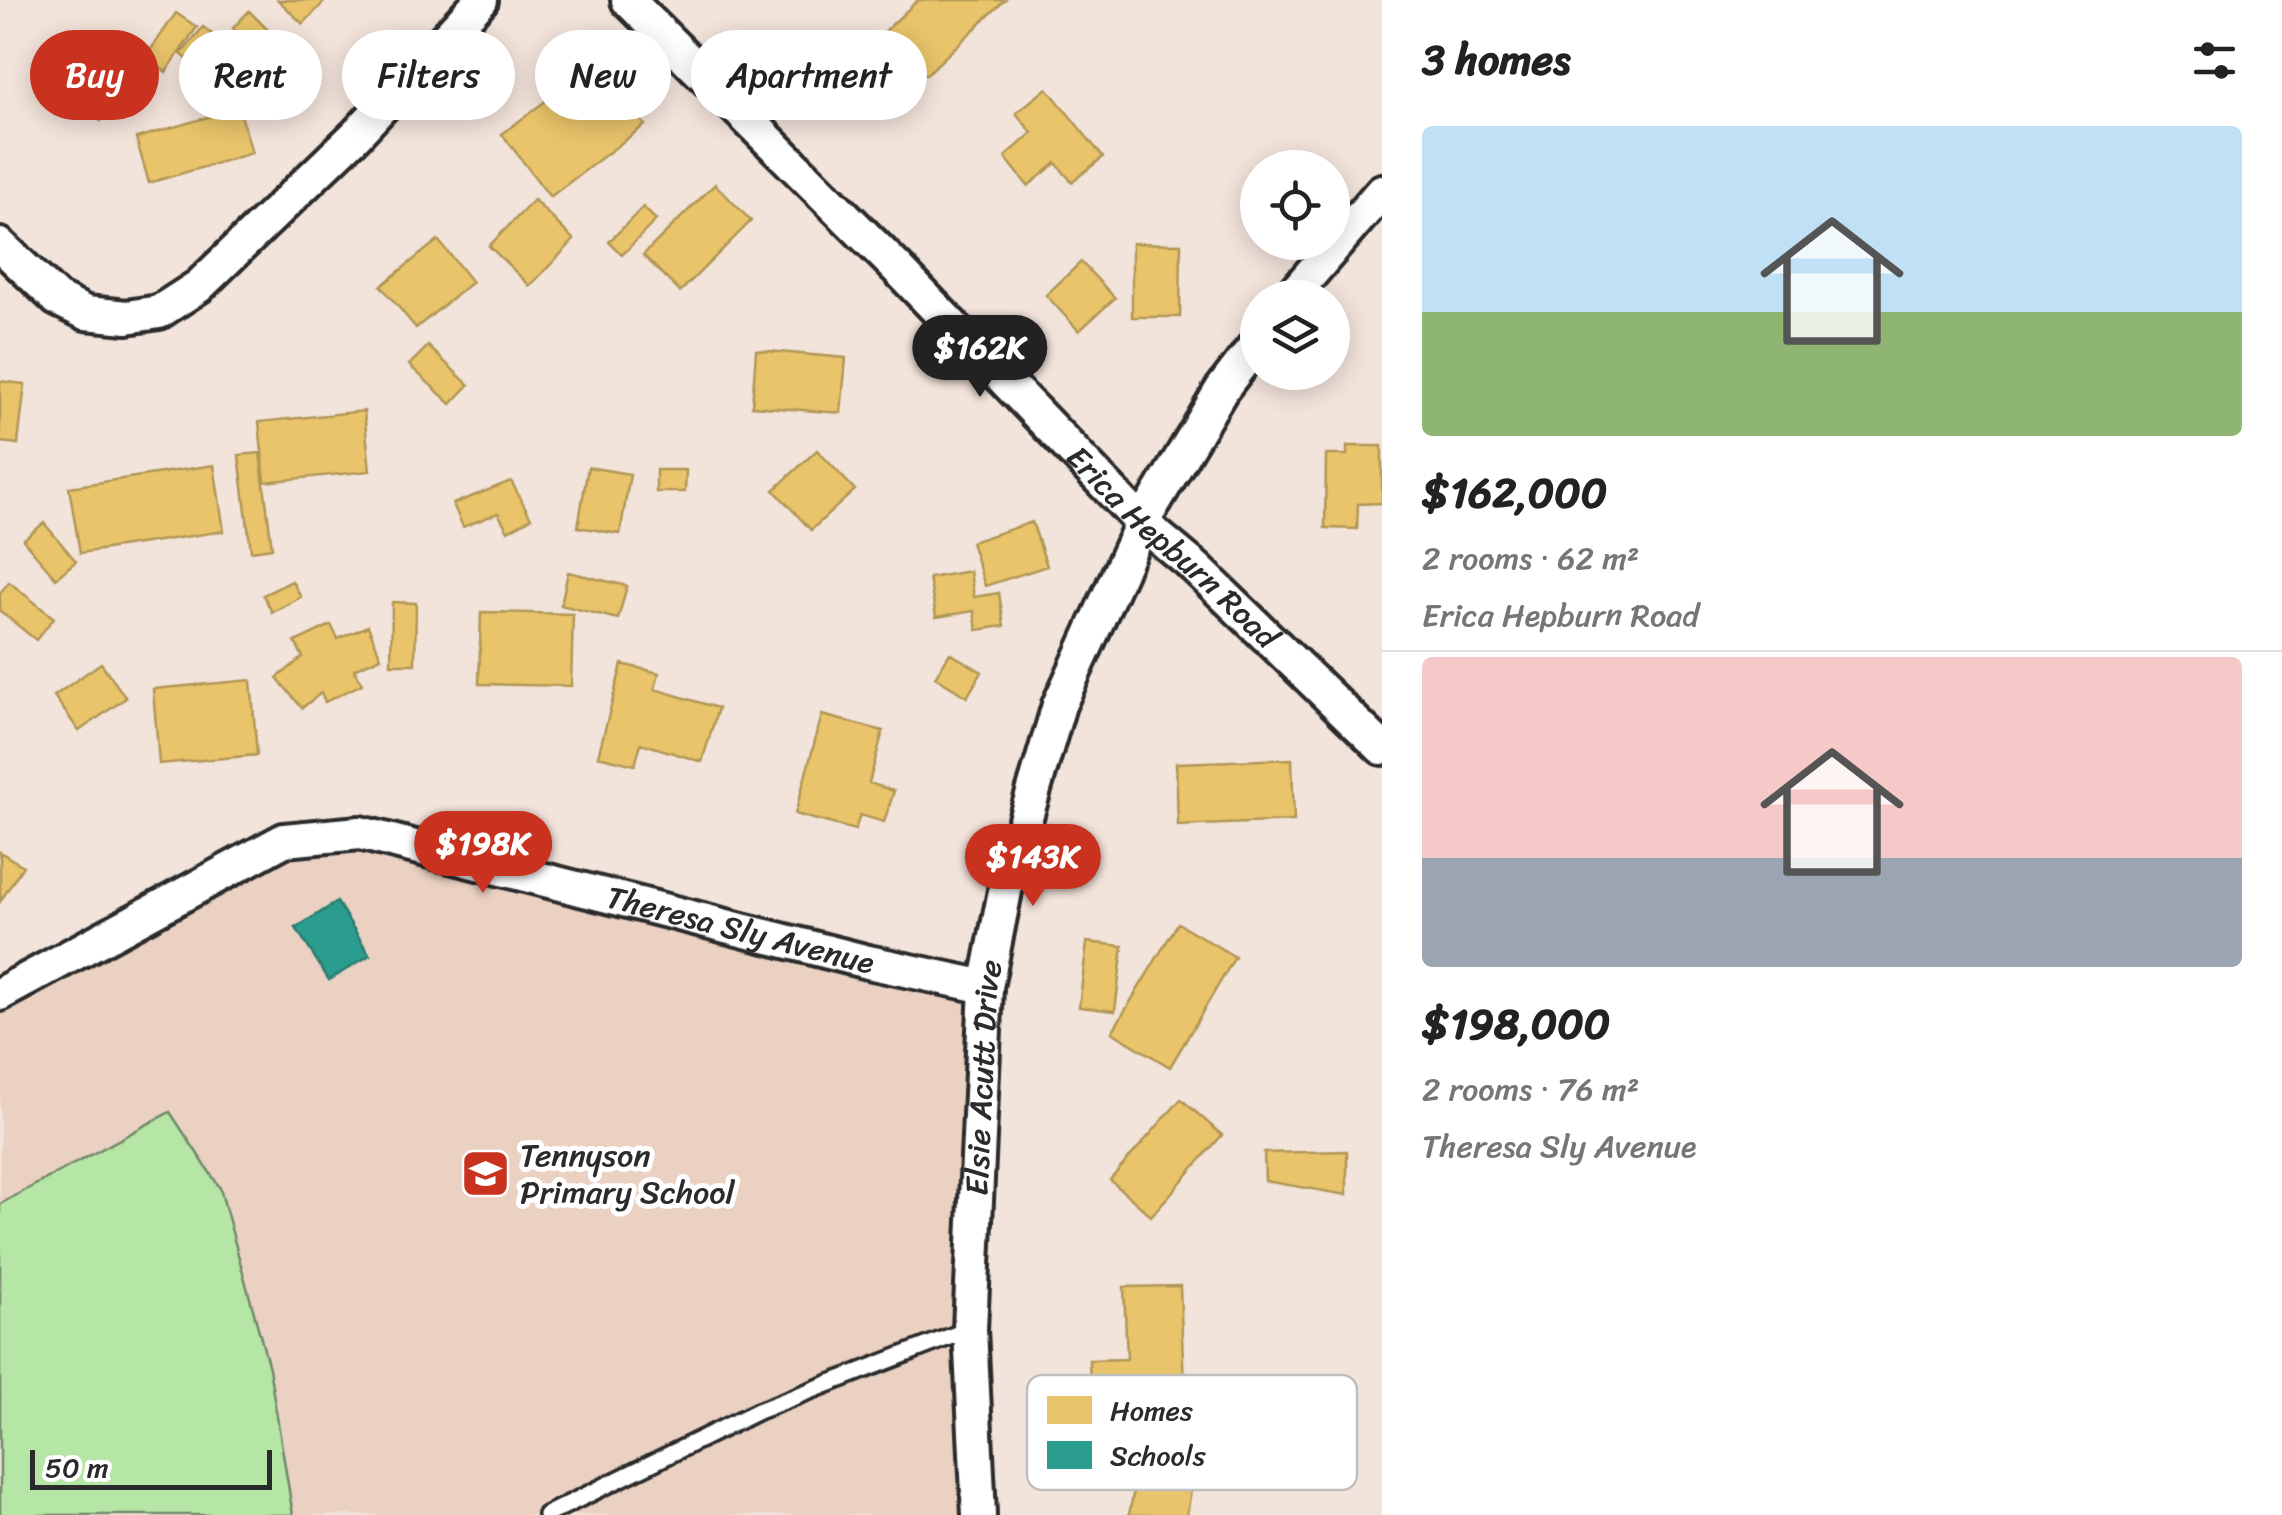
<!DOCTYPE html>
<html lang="en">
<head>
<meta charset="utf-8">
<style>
	body { margin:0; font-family:Sriracha,sans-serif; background:#f2f2f2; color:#222; height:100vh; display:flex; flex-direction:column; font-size:38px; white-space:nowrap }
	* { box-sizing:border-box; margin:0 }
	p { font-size:32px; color:#767676 }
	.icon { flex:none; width:55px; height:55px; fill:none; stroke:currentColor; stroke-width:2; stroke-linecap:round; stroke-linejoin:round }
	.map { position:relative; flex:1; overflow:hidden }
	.side { display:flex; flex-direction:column; background:#fff; width:900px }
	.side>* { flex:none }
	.banner { position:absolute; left:30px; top:30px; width:950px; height:90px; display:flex; gap:20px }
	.buttons { position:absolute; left:1240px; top:150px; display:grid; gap:20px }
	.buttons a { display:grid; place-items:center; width:110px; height:110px; border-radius:50%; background:#fff; box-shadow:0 5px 25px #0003; font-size:50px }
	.scale { position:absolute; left:30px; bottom:25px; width:242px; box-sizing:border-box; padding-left:10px; border:5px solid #2b2b2b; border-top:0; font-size:28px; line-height:35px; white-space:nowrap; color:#2b2b2b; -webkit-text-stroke:8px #fff; paint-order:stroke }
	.price { position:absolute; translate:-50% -85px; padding:0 22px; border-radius:35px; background:#c8321e; color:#fff; font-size:32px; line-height:65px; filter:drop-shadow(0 2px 5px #0008) }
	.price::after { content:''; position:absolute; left:50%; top:60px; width:30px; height:22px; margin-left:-15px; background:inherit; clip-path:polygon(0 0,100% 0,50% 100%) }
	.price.on { background:#222; color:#fff }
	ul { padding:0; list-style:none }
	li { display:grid; align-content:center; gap:20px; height:530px; padding:0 40px }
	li+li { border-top:2px solid #e0e0e0 }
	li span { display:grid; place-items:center; height:310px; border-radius:10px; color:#555 }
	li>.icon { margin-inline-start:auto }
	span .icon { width:180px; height:180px; fill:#fffc; stroke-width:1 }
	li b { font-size:42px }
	h2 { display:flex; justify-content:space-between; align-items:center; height:120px; padding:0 40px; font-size:42px }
	.chip { padding:0 35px; border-radius:45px; background:#fff; box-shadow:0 5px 25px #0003; font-size:35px; line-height:90px }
	.chip.on { background:#c8321e; color:#fff }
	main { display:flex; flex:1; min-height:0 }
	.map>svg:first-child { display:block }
	.built { fill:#ead1c2 }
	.green { fill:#b6e6a6; stroke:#708868; stroke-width:2.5 }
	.homes { fill:#e9c46a; stroke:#b09657; stroke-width:2.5 }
	.schools { fill:#2a9d8f; stroke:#2a7b71; stroke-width:2.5 }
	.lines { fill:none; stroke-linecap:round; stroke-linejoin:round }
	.lane-casing { stroke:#2b2b2b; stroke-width:22 }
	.street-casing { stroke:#2b2b2b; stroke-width:40 }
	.lane { stroke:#fff; stroke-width:15 }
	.street { stroke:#fff; stroke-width:32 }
	.labels { text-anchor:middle; stroke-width:10; stroke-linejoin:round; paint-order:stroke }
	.street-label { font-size:32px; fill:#2b2b2b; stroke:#fff }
	.poi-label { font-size:32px; fill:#2b2b2b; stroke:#fff; text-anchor:start }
	.key { fill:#fff; stroke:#bfbfbf; stroke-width:2.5 }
	.key-label { font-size:28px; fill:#2b2b2b }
</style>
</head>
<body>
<main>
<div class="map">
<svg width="1382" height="1515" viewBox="0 0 1382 1515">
	<rect width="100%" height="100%" fill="#f3e4db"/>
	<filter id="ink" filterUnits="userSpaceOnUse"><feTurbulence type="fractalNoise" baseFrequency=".01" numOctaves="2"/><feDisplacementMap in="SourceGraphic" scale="20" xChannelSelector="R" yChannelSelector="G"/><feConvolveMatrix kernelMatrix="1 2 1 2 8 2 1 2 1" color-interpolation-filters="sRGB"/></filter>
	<g filter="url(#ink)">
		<!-- built -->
		<path class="built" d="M334,841l641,155 -3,519h-972v-505l285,-159z"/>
		<!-- green -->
		<path class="green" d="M170,1112l50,76 49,180 24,147h-293v-311z"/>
		<!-- homes -->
		<path class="homes" d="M278,0h48l-23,24z
			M918,0h87l-79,75 -42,-43z
			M249,11l40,40 -16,16 -40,-39z
			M176,13l21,14 -31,45 -21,-14z
			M203,27l25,20 -22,27 -25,-20z
			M67,39l62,40 -28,42 -61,-40z
			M597,62l48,63 -95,72 -48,-63z
			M1047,88l56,69 -31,25 -16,-19 -28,23 -23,-29 27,-24 -16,-20z
			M239,108l13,45 -103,30 -13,-45z
			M715,184l36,37 -71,71 -37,-37z
			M534,200l40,40 -44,46 -41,-40z
			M643,207l13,13 -34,35 -13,-13z
			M438,240l34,42 -56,46 -35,-42z
			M1132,243l49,1 -1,73h-48z
			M1081,262l34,36 -36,33 -33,-36z
			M428,346l41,39 -18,19 -42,-39z
			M756,350l90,8 -5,55 -89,-7z
			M0,381l25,3 -7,60 -18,-2z
			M364,411l6,60 -105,11 -6,-60z
			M1347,446h35v57l-24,1 -1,25 -32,-1 1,-73h21z
			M817,450l38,40 -44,40 -37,-40z
			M260,453l12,95 -21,3 -12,-96z
			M214,465l10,66 -144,22 -11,-66z
			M588,467l42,7 -10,60 -42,-7z
			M656,470h30l-1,22h-29z
			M511,481l20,37 -23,13 -10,-18 -35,14 -10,-23z
			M1032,522l15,44 -62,20 -14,-44z
			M44,523l32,38 -20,17 -33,-38z
			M970,571l4,26 25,-4 5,33 -27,4 -3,-19 -38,6 -7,-39z
			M568,572l59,14 -9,33 -57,-14z
			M292,581l9,16 -29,15 -9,-17z
			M9,582l45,36 -18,22 -36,-29v-18z
			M392,602l24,1 -1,61h-24z
			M481,612l92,2 -2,72 -92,-2z
			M331,625l7,14 30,-13 13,31 -27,12 8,15 -37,18 -4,-9 -19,15 -25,-30 26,-21 -8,-15z
			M950,653l32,19 -15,25 -32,-20z
			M101,663l25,35 -47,33 -25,-35z
			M622,664l37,9 -4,16 63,19 -16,54 -61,-19 -6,22 -37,-9z
			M251,680l6,75 -98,9 -6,-75z
			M822,715l61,16 -14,52 25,8 -10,31 -24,-7 -5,15 -60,-16z
			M1292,759l2,62 -116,5 -2,-63z
			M0,852l23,14 -23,36z
			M1178,923l57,34 -65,110 -58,-35z
			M1087,942l36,4 -8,65 -36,-4z
			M1181,1099l41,36 -71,81 -41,-36z
			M1347,1151v44l-82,-14 -1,-28z
			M1180,1286l5,123 -94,3 -2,-52 38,-1 -3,-72z
			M1137,1475l55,9 -5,31h-58z"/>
		<!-- schools -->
		<path class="schools" d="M337,902l33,53 -41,25 -33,-52z"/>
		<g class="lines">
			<defs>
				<path id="lane" d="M546,1515l212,-104 212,-82"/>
				<g id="street">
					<path id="s1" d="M628,0l270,269 244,254 54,45 186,180"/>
					<path d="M0,245l57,54 29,14 41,4 32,-5 40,-26 156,-150 126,-136"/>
					<path d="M1290,298l92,-107"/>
					<path id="s2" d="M0,994l284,-154 76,-7 508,129 118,25"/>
					<path id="s3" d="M979,1515l-9,-186 16,-342 21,-106 52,-176 83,-182 80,-134 36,-47"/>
				</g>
			</defs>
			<!-- lane casing -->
			<use href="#lane" class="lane-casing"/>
			<!-- street casing -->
			<use href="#street" class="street-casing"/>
			<!-- lane -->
			<use href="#lane" class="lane"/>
			<!-- street -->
			<use href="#street" class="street"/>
		</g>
	</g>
	<!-- icons -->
	<defs>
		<symbol id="school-square" viewBox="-11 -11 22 22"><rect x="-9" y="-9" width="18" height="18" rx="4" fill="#c8321e" stroke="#fff"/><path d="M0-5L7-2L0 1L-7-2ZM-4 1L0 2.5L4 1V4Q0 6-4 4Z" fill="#fff"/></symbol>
	</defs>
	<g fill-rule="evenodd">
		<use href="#school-square" x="458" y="1146" width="55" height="55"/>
	</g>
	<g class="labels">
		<!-- street labels -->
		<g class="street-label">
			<text dy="11" stroke="none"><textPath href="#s1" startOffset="772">Erica Hepburn Road</textPath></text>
			<text dy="11" stroke="none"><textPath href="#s2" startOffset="792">Theresa Sly Avenue</textPath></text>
			<text dy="11" stroke="none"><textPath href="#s3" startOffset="438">Elsie Acutt Drive</textPath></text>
		</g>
		<!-- poi labels -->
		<g class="poi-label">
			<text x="520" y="1166">Tennyson<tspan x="520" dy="37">Primary School</tspan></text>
		</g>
	</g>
	<!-- legend -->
	<rect x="1027" y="1375" width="330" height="115" rx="15" class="key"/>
	<rect x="1047" y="1396" width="45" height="28" fill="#e9c46a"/>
	<rect x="1047" y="1441" width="45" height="28" fill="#2a9d8f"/>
	<g class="key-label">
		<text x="1110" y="1420">Homes</text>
		<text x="1110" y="1465">Schools</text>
	</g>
</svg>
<div class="buttons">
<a><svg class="icon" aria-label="locate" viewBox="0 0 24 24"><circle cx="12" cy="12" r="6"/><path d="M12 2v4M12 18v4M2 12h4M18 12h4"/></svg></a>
<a><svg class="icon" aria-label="layers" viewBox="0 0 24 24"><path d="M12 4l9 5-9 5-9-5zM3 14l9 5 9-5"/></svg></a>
</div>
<div class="scale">50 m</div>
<b class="price on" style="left:980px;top:400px">$162K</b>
<b class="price" style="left:483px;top:896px">$198K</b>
<b class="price" style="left:1033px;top:909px">$143K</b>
<div class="banner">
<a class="chip on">Buy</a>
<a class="chip">Rent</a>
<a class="chip">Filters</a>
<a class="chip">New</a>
<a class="chip">Apartment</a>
</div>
</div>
<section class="side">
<h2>3 homes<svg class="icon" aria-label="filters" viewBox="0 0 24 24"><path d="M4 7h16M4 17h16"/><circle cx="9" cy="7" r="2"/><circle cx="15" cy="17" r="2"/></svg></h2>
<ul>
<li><span style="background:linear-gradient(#bfe0f5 60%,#8fb573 0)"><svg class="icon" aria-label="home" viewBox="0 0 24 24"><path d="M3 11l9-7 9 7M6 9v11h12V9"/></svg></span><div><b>$162,000</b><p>2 rooms · 62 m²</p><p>Erica Hepburn Road</p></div></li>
<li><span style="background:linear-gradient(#f6c9c9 65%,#9aa5b1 0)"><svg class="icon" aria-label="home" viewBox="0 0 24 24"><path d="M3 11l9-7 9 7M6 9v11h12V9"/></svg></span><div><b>$198,000</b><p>2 rooms · 76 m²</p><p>Theresa Sly Avenue</p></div></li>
</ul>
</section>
</main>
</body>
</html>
